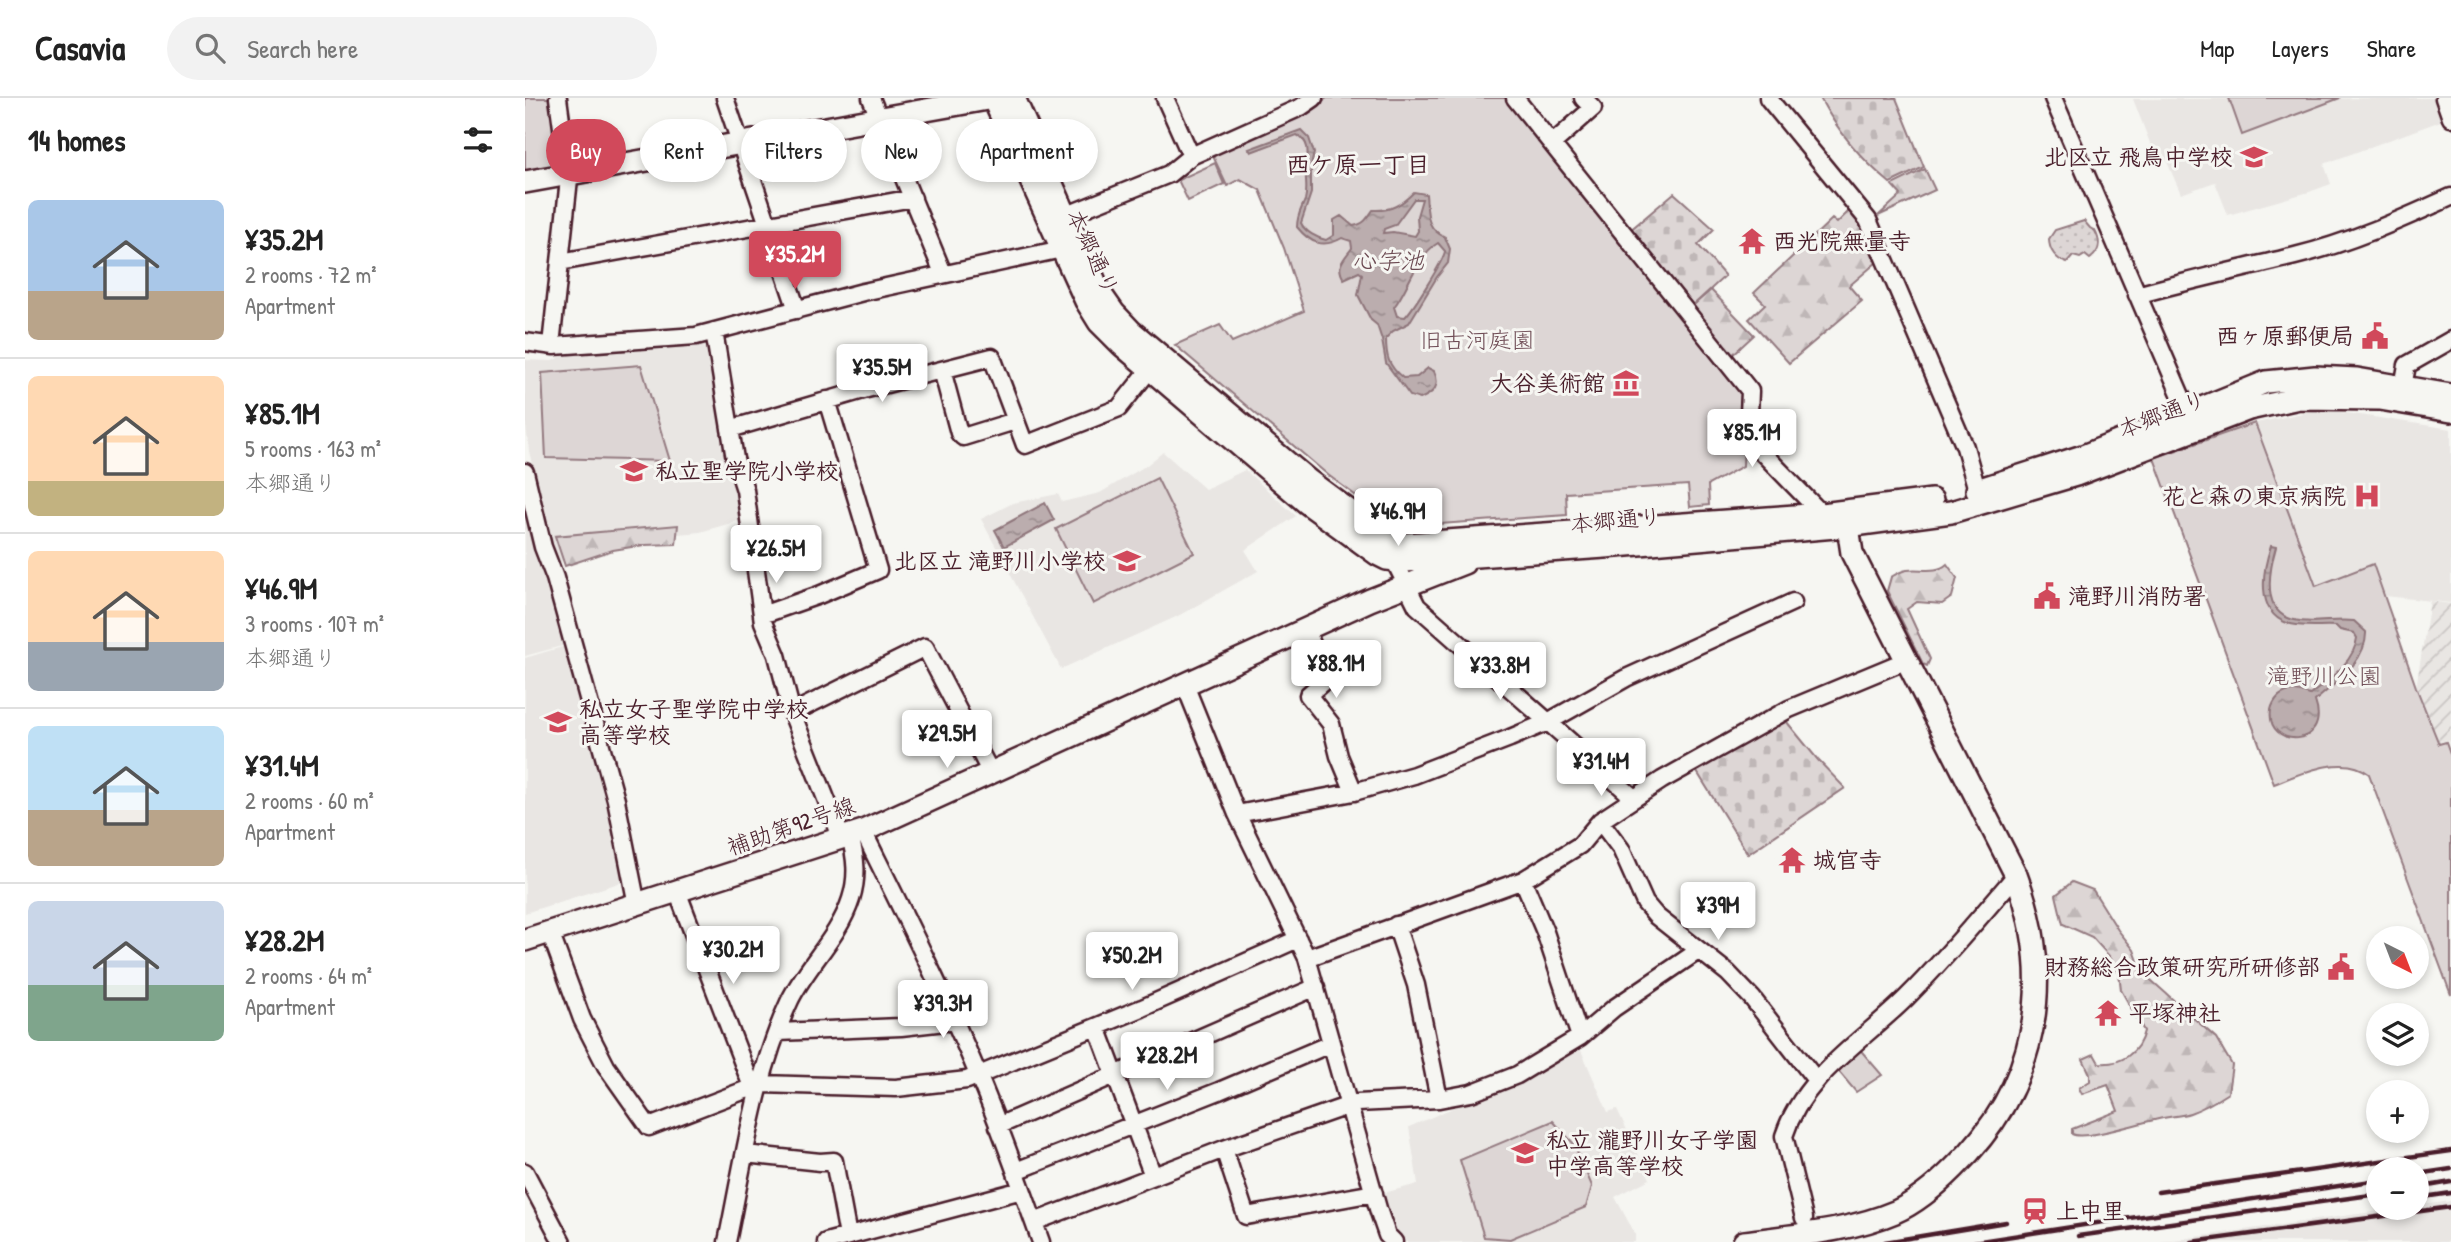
<!DOCTYPE html>
<html lang="en">
<head>
<meta charset="utf-8">
<style>
	body { margin:0; font-family:"Patrick Hand","Klee One",sans-serif; background:#f2f2f2; color:#222; height:100vh; display:flex; flex-direction:column; font-size:26px; white-space:nowrap }
	* { box-sizing:border-box; margin:0 }
	p { font-size:23px; color:#767676 }
	.icon { flex:none; width:38px; height:38px; fill:none; stroke:currentColor; stroke-width:2; stroke-linecap:round; stroke-linejoin:round }
	.map { position:relative; flex:1; overflow:hidden }
	.panel { display:flex; flex-direction:column; background:#fff; width:525px }
	.panel>* { flex:none }
	.guide { position:absolute; left:21px; top:21px; width:665px; height:63px; display:flex; gap:14px }
	.needle { width:46px; rotate:138deg }
	.buttons { position:absolute; left:1841px; top:828px; display:grid; gap:14px }
	.buttons a { display:grid; place-items:center; width:63px; height:63px; border-radius:50%; background:#fff; box-shadow:0 4px 10px #0003; font-size:35px }
	.price { position:absolute; translate:-50% -60px; padding:0 16px; border-radius:7px; background:#fff; color:#222; font-size:23px; line-height:46px; filter:drop-shadow(0 2px 4px #0008) }
	.price::after { content:''; position:absolute; left:50%; top:42px; width:21px; height:16px; margin-left:-10px; background:inherit; clip-path:polygon(0 0,100% 0,50% 100%) }
	.price.active { background:#d1495b; color:#fff }
	ul { padding:0; list-style:none }
	li { display:flex; align-items:center; gap:21px; height:175px; padding:0 28px }
	li+li { border-top:2px solid #e0e0e0 }
	li span { display:grid; place-items:center; flex:none; width:196px; height:140px; border-radius:10px; color:#555 }
	li>.icon { margin-inline-start:auto }
	span .icon { width:84px; height:84px; fill:#fffc; stroke-width:1 }
	li b { font-size:30px }
	h2 { display:flex; justify-content:space-between; align-items:center; height:84px; padding:0 28px; font-size:30px }
	.tag { padding:0 24px; border-radius:32px; background:#fff; box-shadow:0 4px 10px #0003; font-size:24px; line-height:63px }
	.tag.active { background:#d1495b; color:#fff }
	header { display:flex; align-items:center; gap:42px; box-sizing:border-box; height:98px; padding:0 35px; background:#fff; border-bottom:2px solid #e0e0e0 }
	header strong { font-size:33px }
	nav { display:flex; gap:38px; margin-inline-start:auto; font-size:24px }
	.search { width:490px; height:63px; background:#f2f2f2; display:flex; align-items:center; gap:18px; box-sizing:border-box; padding:0 24px; border-radius:38px; color:#767676; font-size:26px }
	main { display:flex; flex:1; min-height:0 }
	.map>svg:first-child { display:block }
	.built { fill:#e9e6e3 }
	.industrial { fill:url(#industrial-furrows) }
	.grass { fill:url(#grass-dots); stroke:#947a80; stroke-width:2 }
	.forest { fill:url(#forest-firs); stroke:#947a80; stroke-width:2 }
	.cemetery { fill:url(#cemetery-stones); stroke:#947a80; stroke-width:2 }
	.green { fill:#ddd6d5; stroke:#947a80; stroke-width:2 }
	.water { fill:url(#water-ripples); stroke:#8e747a; stroke-width:2; fill-rule:evenodd }
	.lines { fill:none; stroke-linecap:round; stroke-linejoin:round }
	.street-casing { stroke:#4a1f2b; stroke-width:21 }
	.secondary-casing { stroke:#4a1f2b; stroke-width:26 }
	.street { stroke:#f6f6f2; stroke-width:16 }
	.secondary { stroke:#f6f6f2; stroke-width:21 }
	.rail { stroke:#4a1f2b; stroke-width:4.5 }
	.labels { text-anchor:middle; stroke-width:6; stroke-linejoin:round; paint-order:stroke }
	.poi-label { font-size:23px; font-weight:bold; fill:#4a1f2b; stroke:#f6f6f2; text-anchor:start }
	.street-label { font-size:23px; fill:#4a1f2b; stroke:#f6f6f2 }
	.park-label { font-size:23px; fill:#6f4d56; stroke:#f6f6f2 }
	.neighbourhood-label { font-size:24px; font-weight:bold; fill:#4a1f2b; stroke:#f6f6f2 }
	.water-label { font-size:24px; font-style:italic; fill:#6c4a52; stroke:#f6f6f2 }
</style>
</head>
<body>
<header>
<strong>Casavia</strong>
<div class="search"><svg class="icon" aria-label="search" viewBox="0 0 24 24"><circle cx="10" cy="10" r="6"/><path d="M15 15l6 6"/></svg>Search here</div>
<nav><a>Map</a><a>Layers</a><a>Share</a></nav>
</header>
<main>
<section class="panel">
<h2>14 homes<svg class="icon" aria-label="filters" viewBox="0 0 24 24"><path d="M4 7h16M4 17h16"/><circle cx="9" cy="7" r="2"/><circle cx="15" cy="17" r="2"/></svg></h2>
<ul>
<li><span style="background:linear-gradient(#a9c7e8 65%,#b9a48a 0)"><svg class="icon" aria-label="home" viewBox="0 0 24 24"><path d="M3 11l9-7 9 7M6 9v11h12V9"/></svg></span><div><b>¥35.2M</b><p>2 rooms · 72 m²</p><p>Apartment</p></div></li>
<li><span style="background:linear-gradient(#ffd9b3 75%,#c2b280 0)"><svg class="icon" aria-label="home" viewBox="0 0 24 24"><path d="M3 11l9-7 9 7M6 9v11h12V9"/></svg></span><div><b>¥85.1M</b><p>5 rooms · 163 m²</p><p>本郷通り</p></div></li>
<li><span style="background:linear-gradient(#ffd9b3 65%,#9aa5b1 0)"><svg class="icon" aria-label="home" viewBox="0 0 24 24"><path d="M3 11l9-7 9 7M6 9v11h12V9"/></svg></span><div><b>¥46.9M</b><p>3 rooms · 107 m²</p><p>本郷通り</p></div></li>
<li><span style="background:linear-gradient(#bfe0f5 60%,#b9a48a 0)"><svg class="icon" aria-label="home" viewBox="0 0 24 24"><path d="M3 11l9-7 9 7M6 9v11h12V9"/></svg></span><div><b>¥31.4M</b><p>2 rooms · 60 m²</p><p>Apartment</p></div></li>
<li><span style="background:linear-gradient(#c9d6e8 60%,#7fa58c 0)"><svg class="icon" aria-label="home" viewBox="0 0 24 24"><path d="M3 11l9-7 9 7M6 9v11h12V9"/></svg></span><div><b>¥28.2M</b><p>2 rooms · 64 m²</p><p>Apartment</p></div></li>
</ul>
</section>
<div class="map">
<svg width="1926" height="1144" viewBox="0 0 1926 1144">
	<defs>
		<pattern id="industrial-furrows" width="10" height="10" patternUnits="userSpaceOnUse" patternTransform="scale(1.75)"><rect width="10" height="10" fill="#e9e6e3"/><path d="M-1 1l2-2M0 10L10 0M9 11l2-2" fill="none" stroke="#c9c5c3"/></pattern>
		<pattern id="grass-dots" width="8" height="8" patternUnits="userSpaceOnUse" patternTransform="scale(1.75)"><rect width="8" height="8" fill="#ddd6d5"/><path d="M2 2h.1M6 6h.1" fill="none" stroke="#bfb7b7" stroke-width="1.8" stroke-linecap="round"/></pattern>
		<pattern id="forest-firs" width="22" height="20" patternUnits="userSpaceOnUse" patternTransform="scale(1.75)"><rect width="22" height="20" fill="#ddd6d5"/><path d="M5 1l3.5 6h-7zM16 11l3.5 6h-7z" fill="#bfb7b7"/></pattern>
		<pattern id="cemetery-stones" width="16" height="16" patternUnits="userSpaceOnUse" patternTransform="scale(1.75)"><rect width="16" height="16" fill="#ddd6d5"/><path d="M2 7V4a2 2 0 0 1 4 0v3zM10 15v-3a2 2 0 0 1 4 0v3z" fill="#bfb7b7"/></pattern>
		<pattern id="water-ripples" width="26" height="14" patternUnits="userSpaceOnUse" patternTransform="scale(1.75)"><rect width="26" height="14" fill="#bbadae"/><path d="M2 4q2-2 4 0t4 0M15 11q2-2 4 0t4 0" fill="none" stroke="#9a8c8e"/></pattern>
	</defs>
	<rect width="100%" height="100%" fill="#f6f6f2"/>
	<filter id="ink" filterUnits="userSpaceOnUse"><feTurbulence type="fractalNoise" baseFrequency=".0143" numOctaves="2"/><feDisplacementMap in="SourceGraphic" scale="14" xChannelSelector="R" yChannelSelector="G"/><feConvolveMatrix kernelMatrix="1 2 1 2 8 2 1 2 1" color-interpolation-filters="sRGB"/></filter>
	<g filter="url(#ink)">
		<!-- built -->
		<path class="built" d="M1914,0l7,21 -122,45 7,20 -22,8 -81,23 -13,-33 -34,12 -20,-46 -8,3 -20,-52z
			M185,242l35,179 -45,13 -90,8 -52,23 -9,-25 -20,-87 -4,-33v-58l27,1 12,-6z
			M1796,311l130,20v174l-66,-7 -11,-33 -57,23 -61,-163z
			M638,354l42,37 40,-19 51,46 -51,34 13,21 -80,45 -117,53 -80,-150 32,-16 45,-9 4,8 38,-9 47,-28z
			M0,384l44,162 -44,12z
			M44,547l40,141 16,95 -100,32v-255z
			M1055,950l28,64 9,-3 33,70 -35,18 20,37v8h-228l-9,-4 -8,-11 -10,-33 38,-10 -9,-57 110,-48z
			M1926,1103v39l-4,2h-287z"/>
		<!-- industrial -->
		<path class="industrial" d="M1905,503l21,3v145l-3,-9 -9,2 -23,-54z"/>
		<!-- grass -->
		<path class="grass" d="M1559,123l6,7 5,3c6,11 6,20 -5,28l-5,-4 -5,3 -7,-2 -6,7c-11,-3 -18,-13 -18,-24l6,-9z"/>
		<!-- forest -->
		<path class="forest" d="M1400,71l10,21 -57,26 23,-21 -9,-10z
			M1327,110l25,54 -28,24 13,15 -73,62 -40,-44 16,-15 -11,-11 78,-74 5,4z
			M1186,192l43,45 -25,23 -40,-49z
			M153,427l-2,19 -32,1 -31,5 -48,16 -10,-30z
			M1422,466l10,14 -5,19 -10,7 -25,-2 -10,7 23,50 -3,7 -4,-2 -36,-73 4,-14c5,-3 10,-6 16,-7 14,-2 29,4 40,-6z
			M1547,784l21,8 25,40 16,20 8,22 74,66 16,27 -4,28c-12,8 -24,15 -38,20 -9,3 -18,3 -27,5 -18,3 -78,23 -91,16v-5l46,-18 -10,-26 -26,9 -3,-6 11,-7v-7l-7,-15 11,-5 5,9c22,2 40,-10 45,-32l-23,-41 -2,-17 -9,-16 -18,-20 -29,-13 -7,-29z"/>
		<!-- cemetery -->
		<path class="cemetery" d="M1295,0h76l28,69 -34,16c-28,-23 -53,-53 -70,-85z
			M1149,95l40,36 -16,16 27,31 -36,33 -61,-77z
			M1257,618l36,44 27,28 -97,66 -54,-87z"/>
		<!-- green -->
		<path class="green" d="M0,0h27l9,61 -8,9 -28,5z
			M802,0h183l236,294 -3,74 -35,19 1,20 -19,2 -2,-22 -122,8 1,22 -169,12 -70,-52 -153,-130 45,-20 12,17 72,-31 -20,-63 -24,-58 -20,-11 -13,7 -15,-32 92,-40z
			M1704,0h111l-98,37z
			M690,65l9,21 -36,17 -10,-21z
			M116,267l29,96 -124,-3 -4,-85z
			M1730,325l61,163 57,-22 43,123 23,57 7,-2 5,14v239l-82,-221c-25,-21 -69,0 -95,10l-120,-326z
			M632,380l37,75 -101,51 -37,-75z
			M1332,948l25,29 -26,17 -21,-25z
			M1028,1023l21,23 18,42 -6,21 -76,32 -26,-2 -24,-77z"/>
		<!-- water -->
		<path class="water" d="M776,32l8,8 5,15 -3,13v27l-10,30c4,9 16,15 25,17l8,-5v-15l7,-4 12,10c11,-2 14,-7 20,-16 18,1 28,-5 41,-18l12,2c2,20 -1,34 19,43l5,12 -2,14 -11,14 -28,46 -16,8 -7,7c0,18 2,28 17,40l14,-1 11,-9 6,3c7,15 0,22 -14,28l-10,-3 -24,-33 -4,-23 -5,-15 -6,-5 -13,-25 4,-21 -3,-2 -15,7c-9,-13 0,-20 8,-31l-1,-7 -9,-3c-19,11 -32,5 -45,-11 0,-12 4,-17 8,-27 3,-10 0,-20 1,-29 1,-15 6,-28 -9,-36l-46,17 -2,-3zM889,101h8l-5,17 1,15 -3,5 -22,-4 -10,1 1,-4 11,-4zM913,145l7,8c-1,9 -32,58 -40,66l-8,-1 -3,-9c15,-19 22,-51 44,-64z
			M520,405l9,17 -50,27 -9,-17z
			M1746,448l5,1c-6,21 -15,60 12,71 20,8 45,0 66,3l12,11c1,29 -31,51 -51,69 17,48 -50,48 -44,9 1,-5 4,-10 8,-14 10,-8 20,-5 31,-1 18,-15 44,-32 47,-57l-3,-5 -14,-3 -4,-4c-16,-1 -34,2 -49,-3 -32,-11 -24,-54 -16,-77z"/>
		<g class="lines">
			<defs>
				<path id="street" d="M200,0l72,212
					M346,0l72,175
					M640,0l26,58
					M990,0l235,293 -2,47 74,76
					M1243,0l100,122 97,227 12,43
					M1528,0l135,314
					M1919,0l7,20
					M1027,46l41,-36 -10,-10
					M530,122l114,-46 22,-18 110,-49 13,-9
					M35,164l353,-64
					M1612,197c53,-15 105,-26 158,-39 54,-13 105,-36 156,-59
					M189,233l21,128 10,31 18,132 14,33 15,58 50,126
					M0,244l29,4 142,-10 167,-44 199,-43 7,-7
					M26,247l18,-166 -11,-81
					M417,272l17,63 4,4 52,-16
					M1878,289l4,-22 44,-25
					M205,331l137,-40 125,-32 33,88 94,-37 31,-39
					M0,374l18,75 12,31 61,222 21,105
					M865,454l27,54 217,192
					M237,517l57,-20 59,-25 -51,-170
					M781,532l9,21 17,23 -24,21 23,29 8,32 15,36
					M660,587l52,129 70,144 72,254 8,23 7,7
					M267,615l133,-66 66,126
					M712,716l117,-22 60,-17 96,-37 38,-16 78,-44 167,-76
					M1075,723l21,28 24,54 11,13 72,57 24,25 64,82
					M338,733c40,81 81,162 116,246 23,54 42,110 62,165
					M998,782l22,52 35,105
					M152,793l72,188 8,15
					M871,827l20,60 23,114
					M25,834l32,87 24,47 43,61 112,-43 135,4 71,-8 175,-72 156,-69
					M782,860l216,-78 57,-35 20,-24 62,-41 127,-71 118,-49
					M572,929l56,149
					M253,934l123,-5 53,-6
					M473,1028l318,-139
					M699,1051l22,67 128,-23
					M220,1056l75,8 14,-1 14,75
					M491,1073l203,-80 111,-47
					M0,1074l37,70
					M1279,1120l-20,-82c19,-60 80,-96 122,-138 39,-39 75,-82 110,-123
					M509,1124l190,-73 123,-43 10,-3 82,-4 32,-6 46,-18 63,-38 34,-29 84,-57
					M202,1144c17,-81 28,-167 63,-242 17,-35 49,-63 61,-101 7,-22 5,-41 -1,-63
					M301,1144l196,-52"/>
				<path id="secondary" d="M468,0l93,203 13,21 23,23 185,158 70,51 10,5 18,2 200,-14 242,-21 104,-14 125,-37 173,-66 50,-11 81,1 71,12
					M489,0l86,195 14,20 17,18 178,150 81,60 15,3 417,-30 110,-14
					M0,84l468,-84
					M1452,392l106,-34 183,-74 49,-5 42,2 94,16
					M0,842l338,-109 507,-231 94,-37
					M1219,1144c50,-7 104,-10 151,-30 22,-10 42,-27 59,-44 84,-81 102,-186 62,-293l-164,-322 -6,-39"/>
			</defs>
			<!-- street casing -->
			<use href="#street" class="street-casing"/>
			<!-- secondary casing -->
			<use href="#secondary" class="secondary-casing"/>
			<!-- street -->
			<use href="#street" class="street"/>
			<!-- secondary -->
			<use href="#secondary" class="secondary"/>
			<!-- rail -->
			<path class="rail" d="M1892,1076l34,-5
				M1892,1090l34,-6
				M1633,1094l293,-41
				M1892,1100l34,-5
				M1553,1138l300,-42
				M1360,1144l121,-20
				M1449,1144l404,-62
				M1667,1144l259,-35"/>
		</g>
	</g>
	<!-- icons -->
	<defs>
		<symbol id="school-bare" viewBox="-9 -9 18 18"><path d="M0-5L7-2L0 1L-7-2ZM-4 1L0 2.5L4 1V4Q0 6-4 4Z" fill="#d1495b" stroke="#f6f6f2" stroke-width="2.5" paint-order="stroke"/></symbol>
		<symbol id="temple-bare" viewBox="-9 -9 18 18"><path d="M0-6L5-2H3V0L6.5 2.5H4V6H1.5V3h-3V6H-4V2.5H-6.5L-3 0V-2H-5Z" fill="#d1495b" stroke="#f6f6f2" stroke-width="2.5" paint-order="stroke"/></symbol>
		<symbol id="civic-bare" viewBox="-9 -9 18 18"><path d="M-.6-6.5H3V-4.5H.6V-3L4-1V1h2V6H-6V1h2V-1L-.6-3ZM-1.2 2.5V6h2.4V2.5Z" fill="#d1495b" stroke="#f6f6f2" stroke-width="2.5" paint-order="stroke"/></symbol>
		<symbol id="museum-bare" viewBox="-9 -9 18 18"><path d="M0-6L6-3V-2H-6V-3ZM-5-1h2V3h-2ZM-1-1h2V3h-2ZM3-1h2V3H3ZM-6 4H6V6H-6Z" fill="#d1495b" stroke="#f6f6f2" stroke-width="2.5" paint-order="stroke"/></symbol>
		<symbol id="hospital-bare" viewBox="-9 -9 18 18"><path d="M-5-5h3v3.5h4V-5h3V5h-3V1.5h-4V5h-3Z" fill="#d1495b" stroke="#f6f6f2" stroke-width="2.5" paint-order="stroke"/></symbol>
		<symbol id="station-bare" viewBox="-9 -9 18 18"><path d="M-3-6H3Q5-6 5-4V2Q5 4 3 4L4.5 6H3L1.5 4h-3L-3 6H-4.5L-3 4Q-5 4-5 2V-4Q-5-6-3-6ZM-3.5-4v3h7v-3ZM-3.5 1v1.5H-2V1ZM2 1v1.5H3.5V1Z" fill="#d1495b" stroke="#f6f6f2" stroke-width="2.5" paint-order="stroke"/></symbol>
	</defs>
	<g fill-rule="evenodd">
		<use href="#school-bare" x="1710" y="40" width="38" height="38"/>
		<use href="#temple-bare" x="1208" y="124" width="38" height="38"/>
		<use href="#civic-bare" x="1831" y="219" width="38" height="38"/>
		<use href="#museum-bare" x="1082" y="266" width="38" height="38"/>
		<use href="#school-bare" x="90" y="354" width="38" height="38"/>
		<use href="#hospital-bare" x="1823" y="379" width="38" height="38"/>
		<use href="#school-bare" x="583" y="444" width="38" height="38"/>
		<use href="#civic-bare" x="1503" y="479" width="38" height="38"/>
		<use href="#school-bare" x="14" y="605" width="38" height="38"/>
		<use href="#temple-bare" x="1248" y="743" width="38" height="38"/>
		<use href="#civic-bare" x="1797" y="850" width="38" height="38"/>
		<use href="#temple-bare" x="1564" y="896" width="38" height="38"/>
		<use href="#school-bare" x="981" y="1036" width="38" height="38"/>
		<use href="#station-bare" x="1491" y="1094" width="38" height="38"/>
	</g>
	<g class="labels">
		<!-- poi labels -->
		<g class="poi-label">
			<text x="1708" y="67" text-anchor="end">北区立 飛鳥中学校</text>
			<text x="1248" y="151">西光院無量寺</text>
			<text x="1829" y="246" text-anchor="end">西ヶ原郵便局</text>
			<text x="1080" y="293" text-anchor="end">大谷美術館</text>
			<text x="130" y="381">私立聖学院小学校</text>
			<text x="1821" y="406" text-anchor="end">花と森の東京病院</text>
			<text x="581" y="471" text-anchor="end">北区立 滝野川小学校</text>
			<text x="1543" y="506">滝野川消防署</text>
			<text x="54" y="619">私立女子聖学院中学校<tspan x="54" dy="26">高等学校</tspan></text>
			<text x="1288" y="770">城官寺</text>
			<text x="1795" y="877" text-anchor="end">財務総合政策研究所研修部</text>
			<text x="1604" y="923">平塚神社</text>
			<text x="1021" y="1050">私立 瀧野川女子学園<tspan x="1021" dy="26">中学高等学校</tspan></text>
			<text x="1531" y="1121">上中里</text>
		</g>
		<!-- street labels -->
		<g class="street-label">
			<text transform="translate(568 154) rotate(65)" y="8">本郷通り</text>
			<text transform="translate(1637 316) rotate(-21)" y="8">本郷通り</text>
			<text transform="translate(1091 422) rotate(-5)" y="8">本郷通り</text>
			<text transform="translate(266 728) rotate(-19)" y="8">補助第92号線</text>
		</g>
		<!-- park labels -->
		<g class="park-label">
			<text x="952" y="250">旧古河庭園</text>
			<text x="1799" y="586">滝野川公園</text>
		</g>
		<!-- neighbourhood labels -->
		<g class="neighbourhood-label">
			<text x="833" y="75">西ケ原一丁目</text>
		</g>
		<!-- water labels -->
		<g class="water-label">
			<text x="863" y="171">心字池</text>
		</g>
	</g>
</svg>
<div class="buttons">
<a><svg class="needle" viewBox="-14 -14 28 28"><path d="M0-13l5 13h-10z" fill="#e53935"/><path d="M0 13l5-13h-10z" fill="#767676"/></svg></a>
<a><svg class="icon" aria-label="layers" viewBox="0 0 24 24"><path d="M12 4l9 5-9 5-9-5zM3 14l9 5 9-5"/></svg></a>
<a>+</a>
<a>−</a>
</div>
<b class="price active" style="left:270px;top:193px">¥35.2M</b>
<b class="price" style="left:357px;top:306px">¥35.5M</b>
<b class="price" style="left:1227px;top:371px">¥85.1M</b>
<b class="price" style="left:873px;top:450px">¥46.9M</b>
<b class="price" style="left:251px;top:487px">¥26.5M</b>
<b class="price" style="left:811px;top:602px">¥88.1M</b>
<b class="price" style="left:975px;top:604px">¥33.8M</b>
<b class="price" style="left:422px;top:672px">¥29.5M</b>
<b class="price" style="left:1076px;top:700px">¥31.4M</b>
<b class="price" style="left:1193px;top:844px">¥39M</b>
<b class="price" style="left:208px;top:888px">¥30.2M</b>
<b class="price" style="left:607px;top:894px">¥50.2M</b>
<b class="price" style="left:418px;top:942px">¥39.3M</b>
<b class="price" style="left:642px;top:994px">¥28.2M</b>
<div class="guide">
<a class="tag active">Buy</a>
<a class="tag">Rent</a>
<a class="tag">Filters</a>
<a class="tag">New</a>
<a class="tag">Apartment</a>
</div>
</div>
</main>
</body>
</html>
